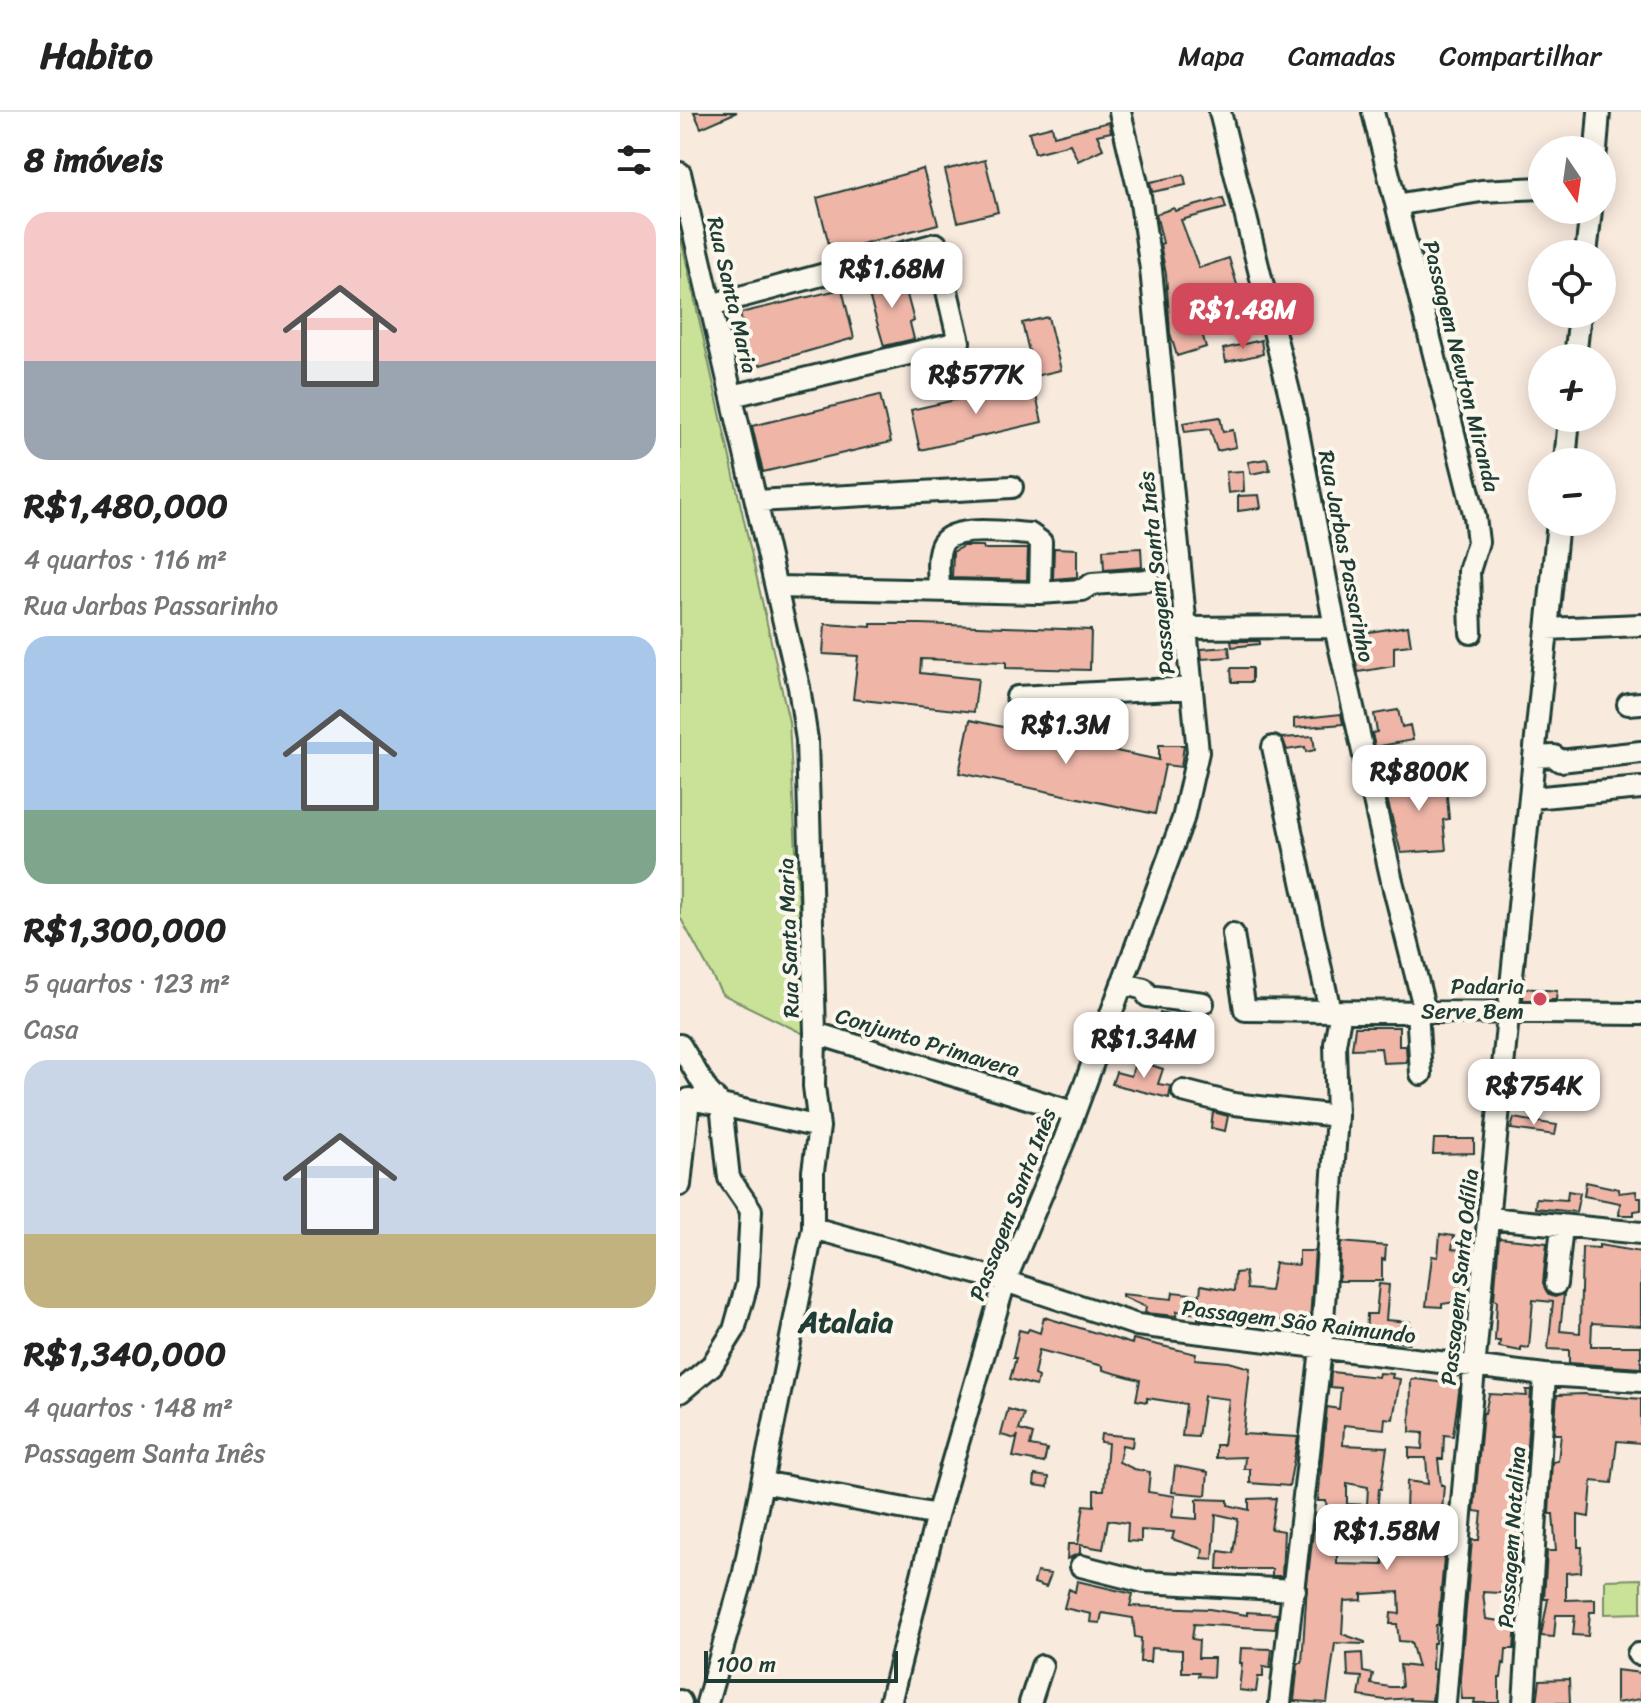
<!DOCTYPE html>
<html lang="pt">
<head>
<meta charset="utf-8">
<style>
	body { margin:0; font-family:Sriracha,sans-serif; background:#f6f6f6; color:#222; height:100vh; display:flex; flex-direction:column; font-size:30px; white-space:nowrap }
	* { box-sizing:border-box; margin:0 }
	p { font-size:26px; color:#767676 }
	.icon { flex:none; width:44px; height:44px; fill:none; stroke:currentColor; stroke-width:2; stroke-linecap:round; stroke-linejoin:round }
	.map { position:relative; flex:1; overflow:hidden }
	.drawer { display:flex; flex-direction:column; background:#fff; width:680px }
	.drawer>* { flex:none }
	.needle { width:52px; rotate:167deg }
	.buttons { position:absolute; left:848px; top:24px; display:grid; gap:16px }
	.buttons a { display:grid; place-items:center; width:88px; height:88px; border-radius:50%; background:#fff; box-shadow:0 4px 20px #0003; font-size:40px }
	.scale { position:absolute; left:24px; bottom:20px; width:194px; box-sizing:border-box; padding-left:8px; border:4px solid #1f3d34; border-top:0; font-size:22px; line-height:28px; white-space:nowrap; color:#1f3d34; -webkit-text-stroke:6px #fbf7ec; paint-order:stroke }
	.price { position:absolute; translate:-50% -68px; padding:0 18px; border-radius:16px; background:#fff; color:#222; font-size:26px; line-height:52px; filter:drop-shadow(0 2px 4px #0008) }
	.price::after { content:''; position:absolute; left:50%; top:48px; width:24px; height:18px; margin-left:-12px; background:inherit; clip-path:polygon(0 0,100% 0,50% 100%) }
	.price.selected { background:#d1495b; color:#fff }
	ul { padding:0; list-style:none }
	li { display:grid; align-content:center; gap:16px; height:424px; padding:0 24px }
	li span { display:grid; place-items:center; height:248px; border-radius:24px; color:#555 }
	li>.icon { margin-inline-start:auto }
	span .icon { width:144px; height:144px; fill:#fffc; stroke-width:1 }
	li b { font-size:34px }
	h2 { display:flex; justify-content:space-between; align-items:center; height:96px; padding:0 24px; font-size:34px }
	header { display:flex; align-items:center; gap:48px; box-sizing:border-box; height:112px; padding:0 40px; background:#fff; border-bottom:2px solid #e0e0e0 }
	header strong { font-size:38px }
	nav { display:flex; gap:44px; margin-inline-start:auto; font-size:28px }
	main { display:flex; flex:1; min-height:0 }
	.map>svg:first-child { display:block }
	.green { fill:#cae297; stroke:#749066; stroke-width:2 }
	.building { fill:#efb6a8; stroke:#1f3d34; stroke-width:2; fill-rule:evenodd }
	.lines { fill:none; stroke-linecap:round; stroke-linejoin:round }
	.minor-casing { stroke:#1f3d34; stroke-width:26 }
	.minor { stroke:#fbf7ec; stroke-width:20 }
	.poi-dot { fill:#d1495b; stroke:#fbf7ec; stroke-width:3 }
	.labels { text-anchor:middle; stroke-width:8; stroke-linejoin:round; paint-order:stroke }
	.street-label { font-size:22px; fill:#1f3d34; stroke:#fbf7ec }
	.poi-label { font-size:22px; fill:#1f3d34; stroke:#fbf7ec; text-anchor:end }
	.district-label { font-size:30px; font-weight:bold; fill:#1f3d34; stroke:#fbf7ec }
</style>
</head>
<body>
<header>
<strong>Habito</strong>
<nav><a>Mapa</a><a>Camadas</a><a>Compartilhar</a></nav>
</header>
<main>
<section class="drawer">
<h2>8 imóveis<svg class="icon" aria-label="filters" viewBox="0 0 24 24"><path d="M4 7h16M4 17h16"/><circle cx="9" cy="7" r="2"/><circle cx="15" cy="17" r="2"/></svg></h2>
<ul>
<li><span style="background:linear-gradient(#f6c9c9 60%,#9aa5b1 0)"><svg class="icon" aria-label="home" viewBox="0 0 24 24"><path d="M3 11l9-7 9 7M6 9v11h12V9"/></svg></span><div><b>R$1,480,000</b><p>4 quartos · 116 m²</p><p>Rua Jarbas Passarinho</p></div></li>
<li><span style="background:linear-gradient(#a9c7e8 70%,#7fa58c 0)"><svg class="icon" aria-label="home" viewBox="0 0 24 24"><path d="M3 11l9-7 9 7M6 9v11h12V9"/></svg></span><div><b>R$1,300,000</b><p>5 quartos · 123 m²</p><p>Casa</p></div></li>
<li><span style="background:linear-gradient(#c9d6e8 70%,#c2b280 0)"><svg class="icon" aria-label="home" viewBox="0 0 24 24"><path d="M3 11l9-7 9 7M6 9v11h12V9"/></svg></span><div><b>R$1,340,000</b><p>4 quartos · 148 m²</p><p>Passagem Santa Inês</p></div></li>
</ul>
</section>
<div class="map">
<svg width="961" height="1591" viewBox="0 0 961 1591">
	<rect width="100%" height="100%" fill="#f9eade"/>
	<filter id="ink" filterUnits="userSpaceOnUse"><feTurbulence type="fractalNoise" baseFrequency=".0125" numOctaves="2"/><feDisplacementMap in="SourceGraphic" scale="16" xChannelSelector="R" yChannelSelector="G"/><feConvolveMatrix kernelMatrix="1 2 1 2 8 2 1 2 1" color-interpolation-filters="sRGB"/></filter>
	<g filter="url(#ink)">
		<!-- green -->
		<path class="green" d="M0,122l109,488 17,313 -84,-41 -42,-77z
			M961,1467v34l-36,1v-34z"/>
		<!-- building -->
		<path class="building" d="M14,0h43l-36,16z
			M429,10l2,10 -14,3 6,14 -25,12 -8,-17 -35,9 -6,-21 23,-6 2,10z
			M305,48l13,52 -40,10 -13,-52z
			M243,57l15,55 -107,28 -14,-54z
			M504,63l2,10 -34,7 -2,-10z
			M543,86l3,10 -45,12 18,48 30,-10 9,30 -11,3 6,23 -34,9 7,24 -29,9 -7,-23 -4,-59 -6,-30 3,-1 -7,-29 18,-6 1,3z
			M222,164l12,45 -4,2 4,16 -30,7 -18,-61z
			M162,177l12,49 -104,30 -6,-20 3,-1 -7,-34z
			M368,205l13,53 -26,6 -13,-53z
			M581,228l2,14 -37,8 -3,-13z
			M353,270l9,40 -122,28 -9,-40z
			M200,283l11,47 -128,30 -11,-46z
			M540,305l3,15 10,-2 3,17 -19,4 -7,-22 -25,3 -2,-9z
			M587,347l3,11 -19,4 -3,-12z
			M563,359l1,20 -16,2 -2,-21z
			M579,383l2,13 -23,3v-15z
			M283,434h20l1,3h44l-1,31 -75,-2 1,-26z
			M374,436l23,1v28l-24,2z
			M461,436l1,19 -38,3 -1,-20z
			M145,512l46,3v-3h49l171,6 -1,40 -84,-2v-6l-85,-3 -1,14 58,6 -4,33 -121,-13 5,-43 -35,-2z
			M728,514l3,19 -17,2v19l-36,6 -8,-37z
			M551,529h28v3l-27,3z
			M549,535l1,10 -28,2 -1,-10z
			M551,556h21v14h-20z
			M718,598l4,17 8,-2 3,15 -38,7 -3,-14 5,-1 -3,-18z
			M365,599l10,1 -1,26 105,22v-15h25l-3,22 -16,-2 -10,49 -196,-41 11,-53 75,16z
			M661,602l2,10 -49,4v-9z
			M633,624l2,14 -9,2 -1,-5 -18,3 -5,-12z
			M765,663l4,44 -6,1 3,30 -45,3 -18,-70z
			M844,876l33,3 -1,9h-33z
			M480,901l29,7 -3,13 -29,-7z
			M675,915h44v19h7l1,16 -24,1 -2,-15 -29,1z
			M456,948l27,9 -5,15 13,2 -2,12 -57,-14 4,-12 15,4z
			M533,1000l15,4 -3,15 -14,-3z
			M834,1006l43,7 -2,10 -44,-6z
			M754,1027h40v14l-41,1z
			M906,1070l33,7v4l17,-2 1,7h4v12l-7,1v4h-15l1,-12 -36,-7z
			M888,1079l12,2 -4,19 -41,-4 1,-10 31,2z
			M760,1122l14,2 -2,13 20,2 -5,53 -12,-2 -13,2v3l-16,-1 6,-50 6,1z
			M819,1126l48,5 -4,40 6,12 6,2 9,-3 -4,37 20,2 2,-86 17,1v-3l42,7v74l-49,-3 -1,23h50v22l-72,-5v-13l-21,-1 5,-47 -20,-2 -4,48 -8,-1v4l-22,-4 1,-6h-5l2,-41 -3,-1z
			M661,1130l45,4 -1,14 -3,-1v22h-43z
			M619,1139h16l-6,82 -16,-2 1,-11 -38,-1 -3,7 -55,-7v-5l-21,-3 -1,5 -31,-3 1,-6 -24,-11v-2l50,5 1,-7 27,3 1,-10 33,6 1,-18 10,-1 2,17 23,2 5,-28 24,2z
			M699,1172l10,1 -3,35 24,2 -1,21 -43,-3 1,-26h9z
			M364,1205l88,27 1,-5 63,15 -1,5 34,3 21,6 -7,66 55,3 -9,49 -39,-3v-14h-6l1,-12 -29,1v-13h7l6,-46 -25,-3 -6,41 -16,-1 4,-32 -39,-6v4l-11,-2 4,-20 -37,-10v-4l-64,-16 -5,25 4,2 -2,9 -26,-7 6,-21h-3l6,-28 8,2 2,-3 11,4z
			M651,1260l47,5 1,-4 14,1 -1,4 8,1 -7,40 -8,-1 -1,11 -40,-4 -1,20 44,2 -6,42h-2l-3,35h-7v15h-14v-17l-26,3 -3,-24h-8l9,-94 12,2 2,-21 -11,-1zM667,1371l21,4 -1,18 -20,-1z
			M736,1267l44,6 -7,51 -9,-1 -1,24h-5l3,26h3l-3,39h6l-9,101h-2l-1,18h-2l-1,26 3,1 -3,31 -22,-1v-2l-25,2 -26,-4 3,-19 -14,-1 -1,-22 15,-1 1,19 10,2 -2,10 19,3h12l-2,-22 18,2 -7,-25 -12,-1 -2,-17h-7l1,-11 9,1 -1,-22 -37,2v6l-18,1 -2,33 23,8v2l-30,-1 -8,60 -33,-2 4,-38h4l5,-78 7,-61 15,2 1,25h7v13l46,1v-20l15,-1v-4h7l2,-59 21,3 -2,-26h-17v-10l13,1 1,-16 -13,-1 1,-52z
			M846,1278h5l-6,82h-12l-4,29 15,1 -2,31 -6,-1 -1,27 5,1 -4,34 -33,-2 3,27 30,4 -2,26h-8l-1,15 -2,-1 -2,15h-2v25h-25l1,-4h-13l-2,-21 12,-138h7l3,-28 -8,-1 9,-98h2l4,-19 38,2z
			M904,1282l57,5v44l-24,-2 -5,42 -20,-2 -3,36 -11,-2v32h4l-1,25 -15,1v27l29,-1v13h-5l-2,24 -15,-1 2,-20h-19l-2,22 -13,-1 7,-37h-4l3,-48h9l-3,-37h-4l3,-52 6,-1 3,-27h-7l3,-39z
			M328,1297l16,5 -5,16 14,4 -3,12 17,3 -3,14 -31,-6 5,-22 -2,4 -15,-4z
			M421,1322l32,3 -1,10 -10,-2 -3,17 15,7 16,3 -2,20 27,4 -3,21 25,2v-20l31,1v5l21,5v-11l27,-1 -5,31 13,2 -2,45h-10v-7h-54l1,-18 14,2 5,-34 -22,-5 -3,45 -11,-1 1,-9 -31,-10 2,-7 -33,-2v12l-14,-1 1,-18 -20,-3 -5,29 -23,-4v8l-13,6 1,-15h10l6,-39 10,1v-16h10l4,-47 -8,-1z
			M495,1354l33,6 -2,23 -34,-3z
			M355,1363l14,2 -1,10 -14,-2z
			M357,1460l14,2 -5,13 -12,-4z
			M397,1469l56,13 -3,12 79,3 38,6v-3l30,2 -2,15 -81,-5 -2,15 7,1 -1,18h16l-1,19 -15,-1 1,-4h-17v-22l-31,-2 -1,14h-10l1,-24 -6,-1 -2,-19 -31,-5 -2,10 -10,-1 1,-8 -27,-6 5,-19 6,3z
			M561,1536l31,1 -2,19 -7,-1v10h-5l-2,15 -17,-2 3,-27h-2z
			M936,1558l25,3v26l-25,4z
			M889,1567l1,24h-33l3,-23z"/>
		<g class="lines">
			<defs>
				<path id="minor" d="M540,0l75,304 40,211 57,254 33,130
					M693,0l102,405 3,25 -9,29 2,62
					M916,38l3,-38
					M0,61l119,514 8,53 8,293 -1,53 5,41 -6,44v57l-70,349 -36,126
					M718,97l9,-6 74,-12 61,-3
					M906,142l5,-44
					M38,191l218,-59 23,98 -227,54
					M895,246l5,-44
					M885,350l4,-44
					M77,389l255,-14
					M98,475l262,6 42,-3 10,-6 56,-4
					M259,478c0,-13 -3,-31 2,-44 9,-23 68,-13 89,-12l11,8 -1,51
					M506,516l149,-1
					M867,517l94,-4
					M337,585l175,-9
					M948,592l13,-1
					M593,635l57,264
					M855,645l19,-1 6,5 81,-9
					M851,686l110,-10
					M553,822l12,76 396,4
					M442,871l22,6 4,7 55,7
					M737,898l4,64
					M135,921l258,79
					M0,933l27,45 14,15 98,22
					M503,979l51,13 103,12
					M0,1073l9,-86 32,6 8,73 22,32 -4,74 -13,46 -22,35 -32,27
					M810,1106l151,15
					M133,1116l192,53 132,44 408,50 96,6
					M876,1172l6,-58
					M82,1370l175,33
					M401,1454l63,16 151,8
					M958,1542h3
					M0,1589l1,2
					M210,1591l47,-188 68,-234 59,-140 119,-322 15,-67 -47,-483 -11,-73 -20,-84
					M350,1591l12,-37
					M600,1591l41,-354 16,-233 -2,-72 6,-33
					M765,1591c32,-394 73,-788 113,-1181
					M844,1591l21,-328"/>
			</defs>
			<!-- minor casing -->
			<use href="#minor" class="minor-casing"/>
			<!-- minor -->
			<use href="#minor" class="minor"/>
		</g>
	</g>
	<!-- markers -->
	<circle class="poi-dot" cx="860" cy="887" r="8"/>
	<g class="labels">
		<!-- street labels -->
		<g class="street-label">
			<text transform="translate(53 183) rotate(77)" y="8">Rua Santa Maria</text>
			<text transform="translate(782 254) rotate(76)" y="8">Passagem Newton Miranda</text>
			<text transform="translate(667 444) rotate(79)" y="8">Rua Jarbas Passarinho</text>
			<text transform="translate(476 461) rotate(-96)" y="8">Passagem Santa Inês</text>
			<text transform="translate(108 826) rotate(-92)" y="8">Rua Santa Maria</text>
			<text transform="translate(248 930) rotate(17)" y="8">Conjunto Primavera</text>
			<text transform="translate(332 1092) rotate(-69)" y="8">Passagem Santa Inês</text>
			<text transform="translate(779 1165) rotate(-84)" y="8">Passagem Santa Odília</text>
			<text transform="translate(619 1209) rotate(7)" y="8">Passagem São Raimundo</text>
			<text transform="translate(831 1425) rotate(-86)" y="8">Passagem Natalina</text>
		</g>
		<!-- poi labels -->
		<g class="poi-label">
			<text x="844" y="882">Padaria<tspan x="844" dy="25">Serve Bem</tspan></text>
		</g>
		<!-- district labels -->
		<g class="district-label">
			<text x="166" y="1220">Atalaia</text>
		</g>
	</g>
</svg>
<div class="buttons">
<a><svg class="needle" viewBox="-14 -14 28 28"><path d="M0-13l5 13h-10z" fill="#e53935"/><path d="M0 13l5-13h-10z" fill="#767676"/></svg></a>
<a><svg class="icon" aria-label="locate" viewBox="0 0 24 24"><circle cx="12" cy="12" r="6"/><path d="M12 2v4M12 18v4M2 12h4M18 12h4"/></svg></a>
<a>+</a>
<a>−</a>
</div>
<div class="scale">100 m</div>
<b class="price" style="left:212px;top:198px">R$1.68M</b>
<b class="price selected" style="left:563px;top:239px">R$1.48M</b>
<b class="price" style="left:296px;top:304px">R$577K</b>
<b class="price" style="left:386px;top:654px">R$1.3M</b>
<b class="price" style="left:739px;top:701px">R$800K</b>
<b class="price" style="left:464px;top:968px">R$1.34M</b>
<b class="price" style="left:854px;top:1015px">R$754K</b>
<b class="price" style="left:707px;top:1460px">R$1.58M</b>
</div>
</main>
</body>
</html>
